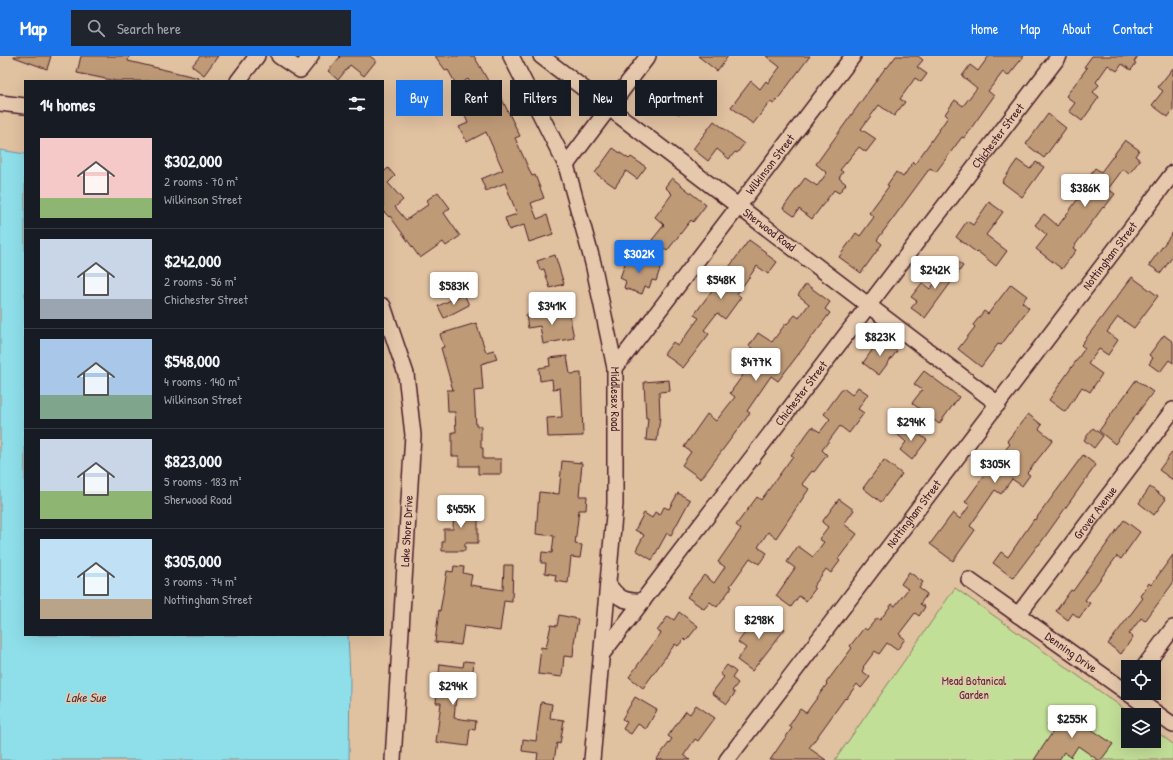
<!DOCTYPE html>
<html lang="en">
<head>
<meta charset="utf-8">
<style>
	body { margin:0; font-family:"Patrick Hand",sans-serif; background:#20242c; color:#f1f3f6; height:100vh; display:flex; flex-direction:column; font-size:15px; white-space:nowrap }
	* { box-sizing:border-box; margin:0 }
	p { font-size:13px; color:#9ea1a6 }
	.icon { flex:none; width:22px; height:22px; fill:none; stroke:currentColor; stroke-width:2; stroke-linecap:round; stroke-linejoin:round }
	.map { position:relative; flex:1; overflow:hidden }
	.sheet { position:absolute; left:24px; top:24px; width:360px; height:556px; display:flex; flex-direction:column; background:#171b24; border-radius:0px; box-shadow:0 4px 16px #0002 }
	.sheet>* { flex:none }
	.banner { position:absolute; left:396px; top:24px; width:380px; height:36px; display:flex; gap:8px }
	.fabs { position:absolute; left:1121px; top:604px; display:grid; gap:8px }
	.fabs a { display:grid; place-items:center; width:40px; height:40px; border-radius:0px; background:#171b24; box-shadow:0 4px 16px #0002; font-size:20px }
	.price { position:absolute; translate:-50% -34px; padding:0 9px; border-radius:4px; background:#fff; color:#222; font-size:13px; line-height:26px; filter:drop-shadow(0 1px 2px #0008) }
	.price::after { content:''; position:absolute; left:50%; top:24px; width:12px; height:9px; margin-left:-6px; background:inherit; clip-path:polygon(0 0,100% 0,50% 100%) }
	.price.current { background:#1a73e8; color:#fff }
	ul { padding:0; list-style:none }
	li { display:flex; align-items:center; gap:12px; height:100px; padding:0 16px }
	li+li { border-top:1px solid #363941 }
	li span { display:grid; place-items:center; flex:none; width:112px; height:80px; border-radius:0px; color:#555 }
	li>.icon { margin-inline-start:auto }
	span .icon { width:48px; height:48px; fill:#fffc; stroke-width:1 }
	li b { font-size:17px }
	h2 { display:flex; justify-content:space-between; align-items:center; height:48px; padding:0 16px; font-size:17px }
	.pill { padding:0 14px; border-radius:0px; background:#171b24; box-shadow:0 4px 16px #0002; font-size:14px; line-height:36px }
	.pill.current { background:#1a73e8; color:#fff }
	header { display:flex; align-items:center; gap:24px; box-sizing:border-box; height:56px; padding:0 20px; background:#1a73e8; color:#fff }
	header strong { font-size:19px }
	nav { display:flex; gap:22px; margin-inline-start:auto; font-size:14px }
	.search { width:280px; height:36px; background:#20242c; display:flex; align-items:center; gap:10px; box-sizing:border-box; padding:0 14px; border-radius:0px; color:#9ea1a6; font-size:15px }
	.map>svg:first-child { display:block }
	.green { fill:#c2df97; stroke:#867f61 }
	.water { fill:#8edfea; stroke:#73929e }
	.building { fill:#be9a77; stroke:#4a1f2b }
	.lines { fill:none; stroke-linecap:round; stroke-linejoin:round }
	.minor-casing { stroke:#4a1f2b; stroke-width:18 }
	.minor { stroke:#e6c9ac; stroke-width:15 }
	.labels { text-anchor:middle; stroke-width:3; stroke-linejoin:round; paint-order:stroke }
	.street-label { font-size:12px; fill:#4a1f2b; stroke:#e6c9ac }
	.park-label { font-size:12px; fill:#563236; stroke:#e6c9ac }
	.water-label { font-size:13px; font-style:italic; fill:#51323e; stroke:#e6c9ac }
</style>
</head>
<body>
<header>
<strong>Map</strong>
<div class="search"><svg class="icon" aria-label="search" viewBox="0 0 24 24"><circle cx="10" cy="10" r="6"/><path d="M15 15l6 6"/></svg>Search here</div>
<nav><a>Home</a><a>Map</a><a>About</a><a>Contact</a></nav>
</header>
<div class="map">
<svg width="1173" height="704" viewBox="0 0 1173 704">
	<rect width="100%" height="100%" fill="#e0c1a0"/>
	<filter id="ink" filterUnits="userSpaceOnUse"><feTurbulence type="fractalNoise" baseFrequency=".025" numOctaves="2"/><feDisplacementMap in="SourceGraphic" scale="8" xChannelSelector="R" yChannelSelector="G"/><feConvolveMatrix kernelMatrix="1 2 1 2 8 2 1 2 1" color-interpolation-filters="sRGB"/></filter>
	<g filter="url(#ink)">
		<!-- green -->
		<path class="green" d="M955,532l178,127h-5v26h26v-11l19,14v16h-338z"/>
		<!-- water -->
		<path class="water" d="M0,94l25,4v481h323l2,44 -1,81h-349z"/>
		<!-- building -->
		<path class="building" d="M14,0h37l-4,13 -33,-12z
			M81,0h48l-1,5 71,17 -1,3h-82l-39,-8z
			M200,0h18l-14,19 -12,-9z
			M339,0h31l6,5 -12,15 -14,-11 -12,15 -10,-9 12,-14z
			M435,0h39l21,37 3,-2 22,45 -5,2 17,38 3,-1 9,23 -13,5 6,16 10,-4 6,19 -24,8 -5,-17 -15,5 -4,-12 12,-4 -12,-31 -19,8 -5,-12 22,-9 -17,-38 -19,10 -8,-15 9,-4 -6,-14 18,-9 -12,-21 -11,7 -9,-16 -2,1z
			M698,0h30l-11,15z
			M766,0h44l-36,48 -4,-2 -17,22 -22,-17 20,-26 9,8 6,-8 2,2 12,-16z
			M896,0h22l5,4 -6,7 10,7 -6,8 -6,-4 -15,21 5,3 -11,14 -15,-11 -18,24 15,10 -10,13 -7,-5 -19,23 3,2 -4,6 7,6 -7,9 -5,-3 -22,29 -13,-10 -5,7 -11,-8 22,-30 12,8 10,-13 -11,-9 70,-97 1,1z
			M989,0h35l-16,20 -5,-4 -15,19 6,5 -30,42 -2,-1 -26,35 -6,-4 -53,72 5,4 -21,29 -22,-16 17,-24 4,3 14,-19 -5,-4 20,-27 -2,-1 9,-13 7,5 10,-15 2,2 33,-47 -3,-3 10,-14 8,6 14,-18 -15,-12 8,-11 8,6z
			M1092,0h46l-4,6 2,1 -5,7 -9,-6 -5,7 -9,-6 -12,17 3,3 -6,7 6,5 -17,24 -13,-10 6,-8 -9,-7 21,-28 -3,-1z
			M1173,12v42l-5,7 -16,-12 11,-14 -5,-4z
			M685,27l13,9 -11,16 -3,-2 -5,8 -20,-14 7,-10 10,6z
			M1048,58l18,14 -22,30 -18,-14z
			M714,65l30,23 -7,9 -2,-1 -6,7 -12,-10 -9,12 -15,-12z
			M1125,84l14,10 -4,6 5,4 -11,14 -6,-5 -15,20 7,5 -11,14 -1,-1 -30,41 3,2 -14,19 -26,-20 11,-14 -12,-10 9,-11 14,12 25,-34 -4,-3 16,-21 6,4z
			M613,92l16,11 2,-2 15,10 -9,12 -11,-8 -11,16 -20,-14z
			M1017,104l13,9 6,-7 8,5 -22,30 -20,-15z
			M388,112l7,8 -7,7 15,17 -8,7 11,13 23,-16 -2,-4 11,-8 12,16 -6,5 16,23 -14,10 -3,-4 -23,16 -30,-42 -1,1 -6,-6v-38z
			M672,122l34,27 -13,17 -2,-2 -24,31 -15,-11 12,-15 -9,-8 17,-23 -7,-7z
			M989,146l14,10 -17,23 21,16 -11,15 -19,-15 -1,1 -20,-15 11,-16 6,4z
			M1173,176v24l-12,17 -12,-8z
			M749,184l18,13 -1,1 11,8 -9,12 -11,-8 -20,28 4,3 -16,22 -8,-6 -13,17 5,4 -26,34 -19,-14 9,-12 5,4 21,-28 -5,-3z
			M555,199l9,29 -14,4 -6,-19 -4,1 -3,-9z
			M628,199l33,11 -5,15 -4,-1 -3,8 -4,-2 -3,8 -18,-6 2,-7 -6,-3z
			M954,203l9,7 -38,52 -14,-10 6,-7 -6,-4 11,-14 8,6z
			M1132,221l26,19 -24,32 -16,-11 -11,15 11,8 -10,15 -9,-6 -11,15 14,10 -12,18 -8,-5 -17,25 -16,-12 36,-52 -4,-3z
			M806,228l24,18 -5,7 5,4 -52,68 -7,-5 -24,35 3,2 -49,66 -19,-14 9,-13 -7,-5 23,-33 9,7 19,-24 -5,-4 29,-40 -10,-7 9,-13 14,9 14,-19 1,1 8,-9 4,3 10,-14 -11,-9z
			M1011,228l16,12 -5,6 7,6 -28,37 -3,-1 -17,23 -23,-18 17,-22 -2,-2 11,-14 4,3z
			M464,238l5,11 -25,13 -6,-12z
			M547,255l1,6 21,-4 5,25 -31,6 -3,-18 -12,2 -2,-13z
			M476,267l10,29 8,-2 3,9 -16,5 2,26 -9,1 2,35h5v22h2v11h18v15h-23v-8h-19v-10h-7v-24h4l-1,-20h-7l-1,-22h6l-12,-42 3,-1 -4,-13z
			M1164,279l9,7v21l-4,-3 -9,12 -11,-8 4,-6 -4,-3z
			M880,283l17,12 -18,24 -16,-12z
			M567,300l3,18 11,-1 2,63 -35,1 -1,-19 15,-1 -2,-29 -7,1 -1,-10 -12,2 -1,-13 11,-2 -1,-8z
			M924,315l35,26 -20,27 -27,-21 10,-13 -8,-6z
			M669,324l1,11 -11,1 1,25 -3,24 -11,-1 2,-22h-2l-2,-36z
			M1136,324l17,12 -38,52 -16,-13z
			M858,331l10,7 -10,15 6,4 -15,20 -9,-7 -18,24 5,5 -13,17 -2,-1 -10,13 7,5 -33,49 -8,-6 -10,15 9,6 -8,11 -9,-6 -20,28 2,1 -15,20 -7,-5 -6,7 -17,-12 17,-22 10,8 11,-16 -7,-5 23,-33 -5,-4 21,-28 4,3 32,-44 -2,-1 21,-28 8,5 10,-13 -6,-5 19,-26 9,7z
			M1028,358l14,11 -3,4 14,11 -26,33 3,2 -8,11 -10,-7 -11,15 -6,-4 -25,36 5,4 -22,31 -23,-17 23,-31 7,6 10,-14 -5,-3 32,-44 1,1 12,-15 -3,-3z
			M905,368l22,16 -15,20 -12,-10 6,-8 -9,-8z
			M1093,372l10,8 -9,12 -10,-8z
			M1173,395v29l-14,-10z
			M1083,399l13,10 -57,80h-1l-25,33 -20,-15 8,-11 7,5 26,-38 1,1z
			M884,404l18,14 -21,28 -18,-14z
			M562,405l20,2 -3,33h8l-1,14h-7l-4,34 7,1 -2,13 -9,-1 -3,26 -13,-2 1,-6 -11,-2 1,-10h-5l1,-11 10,1 2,-17 -18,-2 3,-42 20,2z
			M1150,431l16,12 -12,16 -15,-12z
			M678,437l12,7 -19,35 -4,-2 -15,27 -16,-10 8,-15 -9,-5 9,-17 8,5 3,-6 5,3 4,-8 5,2z
			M839,443l15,11 -10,14 13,10 -19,25 2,2 -9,12 -5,-4 -13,18 2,2 -9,12 -7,-5 -8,11 -15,-11 19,-28 -8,-6 11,-16 15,11 11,-15 -5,-3 9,-12 -6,-5z
			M454,446h18v16h6v25h-13v8h-23v-9h2v-13h9z
			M1124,464l16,12 -19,27 -4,-3 -32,44 5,3 -11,15 -6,-5 -5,7 -12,-9 15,-21 2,1z
			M1173,499v28l-28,38 -4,-3 -12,16 4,3 -12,17 -13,-10 35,-46 -3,-2 9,-13 2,2z
			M504,509h9l-1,37 -8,-1 -4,30 -36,-5 -3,19 -26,-3 4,-32 1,1 7,-40 6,1 1,-6 10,1 -1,6 9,2 -2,10 33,5z
			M909,516l14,10 -4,6 8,6 -7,10 5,3 -6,9 -4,-3 -16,21 6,5 -8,11 -10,-7 -8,11 -4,-3 -12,16 1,1 -2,3 8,6 -9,11 -4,-4 -11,15 -1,-1 -36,50 17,12h-56l22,-32 -3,-2 11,-17 6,4 21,-29 -1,-1 26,-35 -2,-2 14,-18 3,2 10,-12 3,2 12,-16 3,2 13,-17 -7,-5z
			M762,555l23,18 -33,42 -15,-11 9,-12 -8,-6z
			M679,556l19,14 -12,15 -2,-2 -6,7 -3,-2 -32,44 -14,-11 32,-44 -4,-2 11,-15 6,4z
			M559,559l19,4 -4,24 -1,14 -9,-1 -2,21 -24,-3 3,-27 5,1 5,-23 6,1z
			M464,605l10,1 -2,16 -14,-1 -4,41 22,3 -1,9 -5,-1 -2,17 -32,-4 5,-39h-5l4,-39 23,3z
			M727,609l9,7 -4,6 6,5 -6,8 3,2 -8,11 -15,-11 12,-16 -4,-3z
			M635,641l22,13 -11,19 -8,-5 -7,10 -8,-5 4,-7 -5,-3z
			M541,646l11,2 -2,14 14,2 -4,24 -3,-1 -3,17h-17l1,-7 -16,-2 1,-12 13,2z
			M696,649l19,13 -17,23 -3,-2 -11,16 6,5h-34l16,-21 -4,-3 18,-25 4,3z
			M1059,651l54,37 -12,16h-3l-20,-14 -7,11 -7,-5 -5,8h-25l20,-30 -7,-5z"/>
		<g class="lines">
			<defs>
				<g id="minor">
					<path d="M279,0l21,14 11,-14"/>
					<path id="s1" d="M511,0l55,109 27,98 22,105v136l-23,256"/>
					<path id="s2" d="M541,0l457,348"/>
					<path d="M238,25l19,-25"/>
					<path d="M0,47l25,3"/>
					<path d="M566,109l82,-109"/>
					<path d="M383,250l23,68 7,61 -20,325"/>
					<path id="s3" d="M615,312l238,-312"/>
					<path id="s4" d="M969,524l204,145"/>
					<path d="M608,528c10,15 17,18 35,17"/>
					<path id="s5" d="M1018,559l155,-205"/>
					<path id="s6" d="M602,598l457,-598"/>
					<path d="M1144,611l29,-39"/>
					<path id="s7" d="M727,704l446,-587"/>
				</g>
			</defs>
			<!-- minor casing -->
			<use href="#minor" class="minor-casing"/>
			<!-- minor -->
			<use href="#minor" class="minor"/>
		</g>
	</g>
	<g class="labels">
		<!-- street labels -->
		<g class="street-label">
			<text dy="4" stroke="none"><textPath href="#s6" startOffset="652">Chichester Street</textPath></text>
			<text dy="4" stroke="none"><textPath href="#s3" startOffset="256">Wilkinson Street</textPath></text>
			<text dy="4" stroke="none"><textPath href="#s2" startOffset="287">Sherwood Road</textPath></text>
			<text dy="4" stroke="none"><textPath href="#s7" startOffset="633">Nottingham Street</textPath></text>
			<text dy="4" stroke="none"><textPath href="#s6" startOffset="328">Chichester Street</textPath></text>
			<text dy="4" stroke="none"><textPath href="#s1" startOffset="362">Middlesex Road</textPath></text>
			<text dy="4" stroke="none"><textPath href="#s5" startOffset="128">Grover Avenue</textPath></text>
			<text dy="4" stroke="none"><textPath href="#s7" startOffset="309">Nottingham Street</textPath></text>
			<text transform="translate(407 475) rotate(-87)" y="4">Lake Shore Drive</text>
			<text dy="4" stroke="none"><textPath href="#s4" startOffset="125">Denning Drive</textPath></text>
		</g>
		<!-- park labels -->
		<g class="park-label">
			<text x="974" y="629">Mead Botanical<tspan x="974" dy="14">Garden</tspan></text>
		</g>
		<!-- water labels -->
		<g class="water-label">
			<text x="86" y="646">Lake Sue</text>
		</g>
	</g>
</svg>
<div class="fabs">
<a><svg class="icon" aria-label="locate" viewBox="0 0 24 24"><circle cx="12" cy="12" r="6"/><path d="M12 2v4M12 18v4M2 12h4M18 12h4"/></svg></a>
<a><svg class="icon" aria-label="layers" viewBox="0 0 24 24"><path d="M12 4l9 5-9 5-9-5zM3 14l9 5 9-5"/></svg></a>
</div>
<b class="price" style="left:1085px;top:152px">$386K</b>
<b class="price current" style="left:639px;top:218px">$302K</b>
<b class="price" style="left:935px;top:234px">$242K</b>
<b class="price" style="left:721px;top:244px">$548K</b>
<b class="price" style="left:454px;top:250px">$583K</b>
<b class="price" style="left:552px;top:270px">$341K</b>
<b class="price" style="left:880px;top:301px">$823K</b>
<b class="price" style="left:756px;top:326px">$477K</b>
<b class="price" style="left:911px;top:386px">$294K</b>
<b class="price" style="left:995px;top:428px">$305K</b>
<b class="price" style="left:461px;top:473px">$455K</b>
<b class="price" style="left:759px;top:584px">$298K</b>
<b class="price" style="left:453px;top:650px">$294K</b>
<b class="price" style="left:1072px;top:683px">$255K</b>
<div class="banner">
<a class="pill current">Buy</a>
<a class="pill">Rent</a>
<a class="pill">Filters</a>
<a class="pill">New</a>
<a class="pill">Apartment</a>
</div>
<section class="sheet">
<h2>14 homes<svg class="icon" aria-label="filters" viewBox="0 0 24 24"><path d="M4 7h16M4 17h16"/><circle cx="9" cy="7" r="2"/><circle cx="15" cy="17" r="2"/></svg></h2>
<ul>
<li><span style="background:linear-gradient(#f6c9c9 75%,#8fb573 0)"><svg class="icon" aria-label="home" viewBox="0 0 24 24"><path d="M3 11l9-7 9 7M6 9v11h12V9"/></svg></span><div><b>$302,000</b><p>2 rooms · 70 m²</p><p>Wilkinson Street</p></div></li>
<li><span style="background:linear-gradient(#c9d6e8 75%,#9aa5b1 0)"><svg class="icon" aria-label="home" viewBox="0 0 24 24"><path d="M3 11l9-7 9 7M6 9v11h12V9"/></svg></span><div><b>$242,000</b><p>2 rooms · 56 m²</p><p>Chichester Street</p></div></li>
<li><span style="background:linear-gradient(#a9c7e8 70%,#7fa58c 0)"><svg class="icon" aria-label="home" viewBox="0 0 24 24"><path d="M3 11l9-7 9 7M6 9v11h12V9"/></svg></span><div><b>$548,000</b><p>4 rooms · 140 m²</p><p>Wilkinson Street</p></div></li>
<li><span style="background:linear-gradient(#c9d6e8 65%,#8fb573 0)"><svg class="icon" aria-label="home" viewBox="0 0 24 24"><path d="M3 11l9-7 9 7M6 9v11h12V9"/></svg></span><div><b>$823,000</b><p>5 rooms · 183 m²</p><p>Sherwood Road</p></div></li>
<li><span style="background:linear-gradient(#bfe0f5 75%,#b9a48a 0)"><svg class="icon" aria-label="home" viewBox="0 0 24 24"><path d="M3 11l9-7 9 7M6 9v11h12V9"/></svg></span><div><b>$305,000</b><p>3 rooms · 74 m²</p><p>Nottingham Street</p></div></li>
</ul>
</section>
</div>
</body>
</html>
